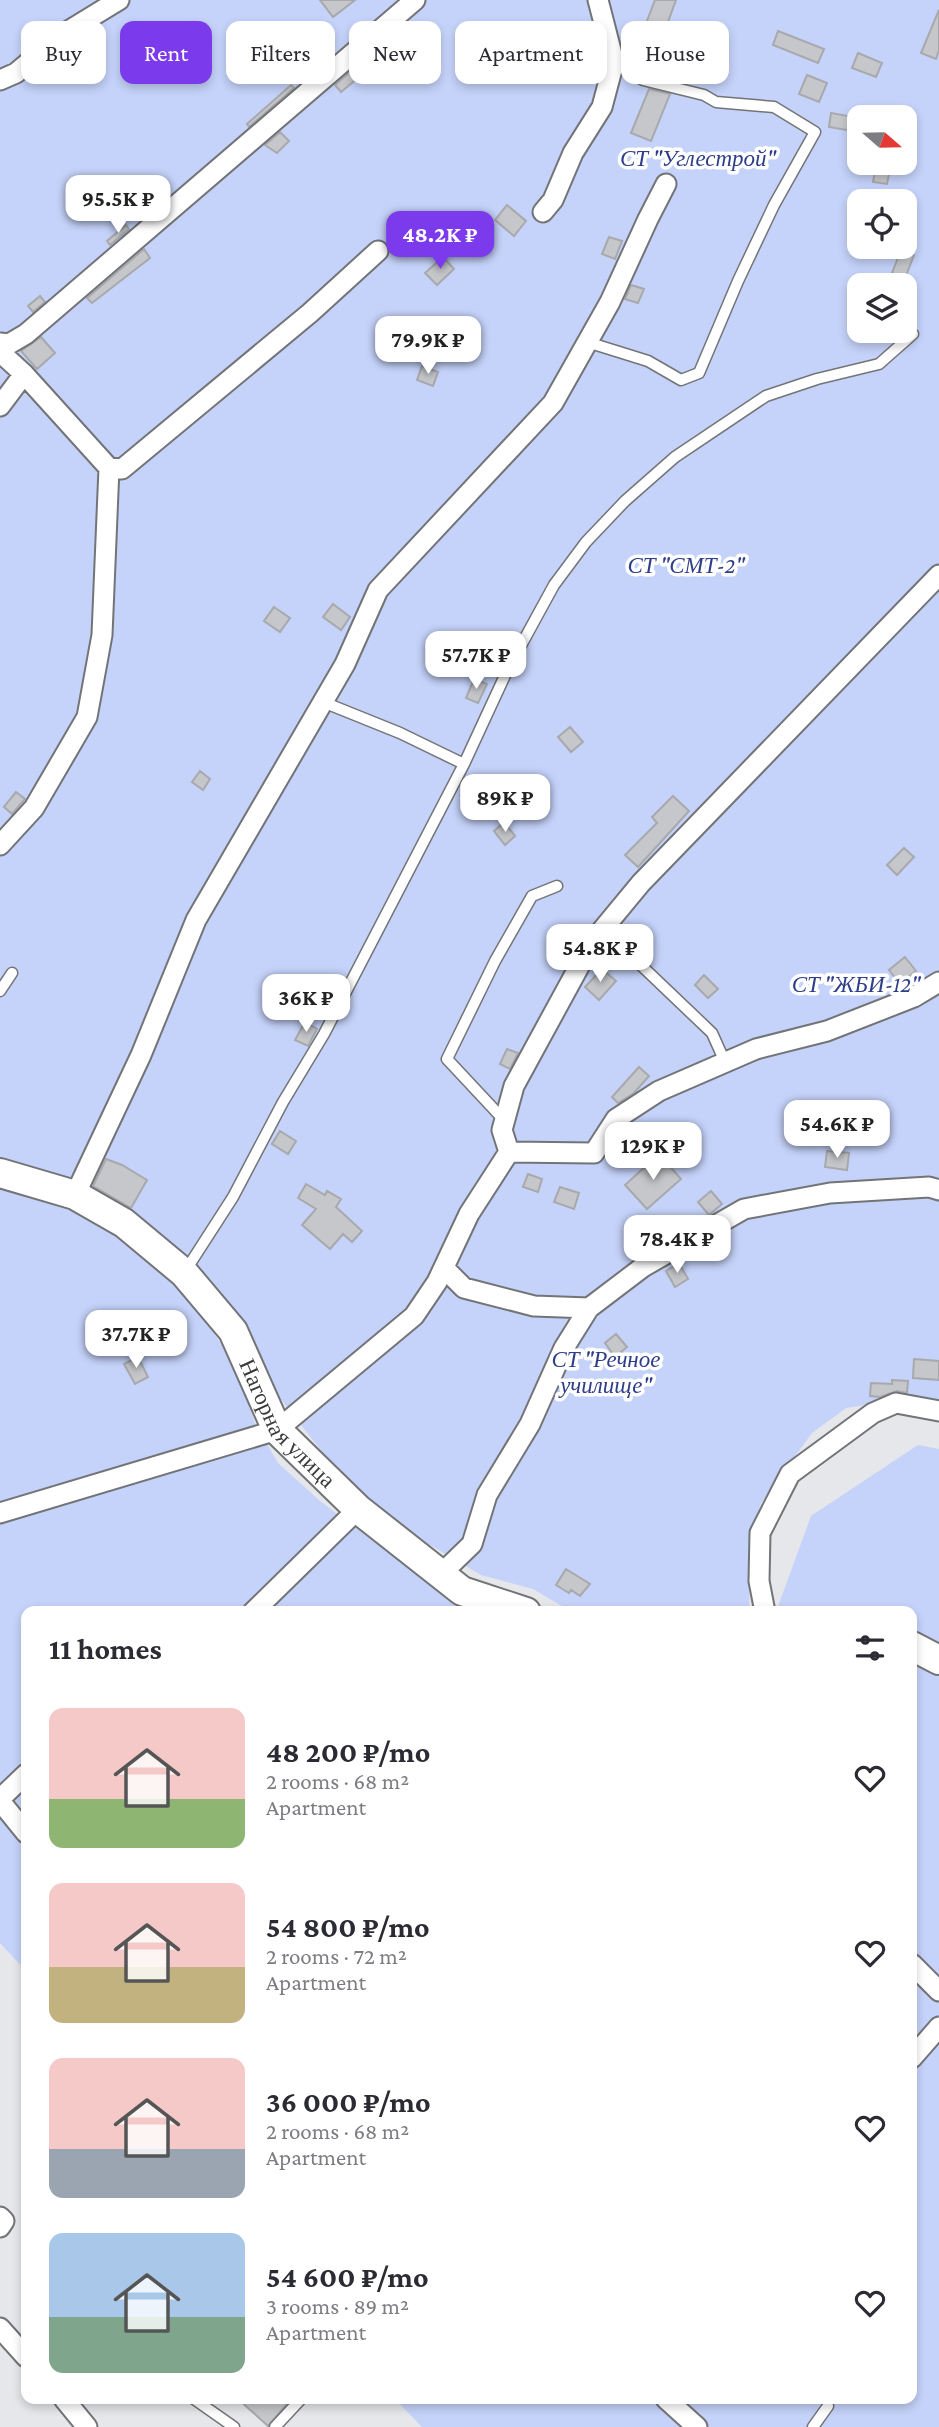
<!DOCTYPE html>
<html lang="en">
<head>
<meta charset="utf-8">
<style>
	body { margin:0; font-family:"Crimson Pro",serif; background:#f7f7f7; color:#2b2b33; height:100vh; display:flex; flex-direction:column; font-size:26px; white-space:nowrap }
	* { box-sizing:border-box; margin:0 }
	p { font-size:23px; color:#7c7c81 }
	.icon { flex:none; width:38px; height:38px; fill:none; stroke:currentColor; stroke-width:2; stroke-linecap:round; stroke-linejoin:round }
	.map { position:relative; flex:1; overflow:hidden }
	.details { position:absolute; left:21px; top:1606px; width:896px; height:798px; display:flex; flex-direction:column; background:#fff; border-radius:14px; box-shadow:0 4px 10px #0003 }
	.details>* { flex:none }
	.hud { position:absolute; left:21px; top:21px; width:898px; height:63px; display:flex; gap:14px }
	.needle { width:46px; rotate:110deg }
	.buttons { position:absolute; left:847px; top:105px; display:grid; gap:14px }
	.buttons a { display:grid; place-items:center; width:70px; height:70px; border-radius:14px; background:#fff; box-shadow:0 4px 10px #0003; font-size:35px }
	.price { position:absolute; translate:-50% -60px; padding:0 16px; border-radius:14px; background:#fff; color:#222; font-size:23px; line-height:46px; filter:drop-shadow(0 2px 4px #0008) }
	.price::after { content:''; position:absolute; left:50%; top:42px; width:21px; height:16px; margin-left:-10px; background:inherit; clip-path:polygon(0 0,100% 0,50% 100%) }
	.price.selected { background:#7c3aed; color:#fff }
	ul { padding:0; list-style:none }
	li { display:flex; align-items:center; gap:21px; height:175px; padding:0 28px }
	li span { display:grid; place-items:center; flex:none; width:196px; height:140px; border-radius:14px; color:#555 }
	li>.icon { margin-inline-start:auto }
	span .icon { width:84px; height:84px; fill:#fffc; stroke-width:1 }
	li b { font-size:30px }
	h2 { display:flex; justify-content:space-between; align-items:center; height:84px; padding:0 28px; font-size:30px }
	.chip { padding:0 24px; border-radius:14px; background:#fff; box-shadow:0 4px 10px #0003; font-size:24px; line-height:63px }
	.chip.selected { background:#7c3aed; color:#fff }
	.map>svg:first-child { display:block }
	.green { fill:#c5d2f9; fill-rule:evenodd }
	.building { fill:#c6c7cb; stroke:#a7a9ac; stroke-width:2 }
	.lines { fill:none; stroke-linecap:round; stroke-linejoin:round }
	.lane-casing { stroke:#727477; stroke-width:13 }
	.street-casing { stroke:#727477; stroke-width:23 }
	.secondary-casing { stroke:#727477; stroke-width:32 }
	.lane { stroke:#fff; stroke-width:10 }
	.street { stroke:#fff; stroke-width:19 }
	.secondary { stroke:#fff; stroke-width:28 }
	.labels { text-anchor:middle; stroke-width:7; stroke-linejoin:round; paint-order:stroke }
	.park-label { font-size:23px; font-style:italic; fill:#2e3e89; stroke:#fff }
	.street-label { font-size:23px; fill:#3b3b3d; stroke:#fff }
</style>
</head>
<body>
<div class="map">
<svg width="939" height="2427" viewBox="0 0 939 2427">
	<rect width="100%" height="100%" fill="#e5e7eb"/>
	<!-- green -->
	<path class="green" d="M0,0h939v1403l-43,-3 -50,8 -34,25 -51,70 -10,32 -2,77h-177l-39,-23 -52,-14 -92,-54 -62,-63 -52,-66 -42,-78 -22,-34 -22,-23 -73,-49 -44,-27 -72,-22zM859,117h46v46h-46zM859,201h46v46h-46zM859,285h46v46h-46z
		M0,1185l72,23 27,15 51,32 51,59 31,46 23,63 23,40 42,38 123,93 48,18h-465v359l-26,-28z
		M918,1445l21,4v978h-517l-27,-28h517v-787h-136l35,-96z"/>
	<!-- building -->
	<path class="building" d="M320,0h35l-22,17z
		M655,0h21l-26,71 -16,-7 10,-24 -4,-1z
		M939,10v40l-3,9 -15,-6z
		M778,31l46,18 -6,14 -45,-18z
		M378,48l6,8 -43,36 -6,-7z
		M858,53l24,10 -6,14 -24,-9z
		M807,75l20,8 -8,19 -20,-8z
		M291,85l3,3 -45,39 -2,-3z
		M649,89l21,5 -19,47 -20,-8z
		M831,113l28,5v14l-30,-5z
		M280,132l9,9 -12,12 -12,-8z
		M876,166l14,3 -3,15 -14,-2z
		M507,205l19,16 -12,15 -19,-16z
		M126,225l3,4 -19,16 -3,-4z
		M609,237l13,4 -7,18 -13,-5z
		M144,249l6,9 -58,45 -5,-5z
		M901,250l13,5 -9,23 -13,-5z
		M443,257l11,12 -17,16 -12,-12z
		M631,285l13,4 -6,14 -13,-4z
		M40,296l5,6 -12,10 -5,-6z
		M41,337l14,16 -18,16 -16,-18z
		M422,366l16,6 -5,14 -16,-6z
		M333,604l17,13 -9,13 -18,-13z
		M274,607l16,11 -10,14 -16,-11z
		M474,679l13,5 -9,19 -12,-5z
		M570,727l13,15 -12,10 -13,-15z
		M200,771l10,8 -7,11 -11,-8z
		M16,792l9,7 -13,15 -8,-7z
		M673,796l16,15 -51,56 -13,-12 32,-32 -5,-6z
		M504,822l11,14 -10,9 -11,-14z
		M904,848l10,9 -17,18 -10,-10z
		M905,957l11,14 -16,13 -11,-14z
		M602,969l14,12 -17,19 -14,-13z
		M704,975l14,14 -10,9 -13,-13z
		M305,1022l12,7 -9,17 -13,-6z
		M507,1049l11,4 -8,16 -10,-5z
		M639,1067l10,9 -15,17 -16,10 -6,-6z
		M280,1131l16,10 -8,13 -16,-10z
		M827,1151l22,2 -2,17 -22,-3z
		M659,1154l22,25 -34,30 -22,-24z
		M106,1159l16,6 25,15 -16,28 -38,-22z
		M528,1174l14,5 -4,13 -15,-5z
		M306,1184l19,11 2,-4 14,8 -5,8 26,24 -10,11 -9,-8 -13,15 -28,-24 14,-16 -18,-11z
		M560,1187l19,6 -5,16 -20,-7z
		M711,1191l11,13 -13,11 -11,-13z
		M679,1263l9,16 -13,8 -9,-16z
		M616,1334l11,13 -12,10 -10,-14z
		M138,1357l10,20 -13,7 -11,-20z
		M914,1359l25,2v19l-26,-2z
		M892,1380l16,1 -1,12 -10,-2 -17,6 -10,-1 1,-13 21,1z
		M566,1569l24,15 -10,12 -9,-6 -2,3 -13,-8z
		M238,2399h53l-23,27z"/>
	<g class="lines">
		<defs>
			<path id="lane" d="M587,342l61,19 33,19 18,-7 39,-92 36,-76 41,-73 -41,-25 -58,-5 -12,-7 -61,-15 -29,-18
				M323,702l77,31 64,31
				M603,929l109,104 13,29
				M0,991l12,-18
				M504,1120l-57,-61 48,-98 37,-65 25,-10
				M186,1270l47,-73 50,-95 41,-68 140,-270 43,-93 47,-86 32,-43 39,-41 50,-44 91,-61 51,-17 62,-15 34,-30
				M194,2399l40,28
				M275,2427l26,-28
				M813,2427l15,-21"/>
			<path id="street" d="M0,80l16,-7 44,-37 59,-36
				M543,212l10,-12 20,-47 29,-46 12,-45 -16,-62
				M0,343l9,1 17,-10 389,-334
				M0,352l24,22 85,94 -7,167 -15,82 -53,91 -34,37
				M0,406l24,-32
				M109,468l13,1 188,-156 68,-62
				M509,1152l-7,-22 12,-44 79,-145 48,-58 298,-308
				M75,1195l66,-140 55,-135 149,-256 33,-74 175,-187 57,-101 38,-83 18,-35
				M444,1268l20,20 70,18 55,2 54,-41 101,-58 86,-16 99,-6 10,3
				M0,1513l277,-83 137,-114 23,-34 32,-68 40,-62 85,1 22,-34 43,-28 97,-42 71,-18 87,-34 25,-15
				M441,1574l31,-30 15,-49 43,-71 34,-76 25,-40
				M253,1612l105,-103
				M765,1612l-6,-31 1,-48 30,-59 83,-61 23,-10 43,8
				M0,1799l26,-25
				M0,1801l26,32
				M912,1964l27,27
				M912,2058l27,-31
				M0,2217l4,4 -4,6
				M0,2328l26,29
				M64,2399l23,28
				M666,2399l31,28"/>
			<g id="secondary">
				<path id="s1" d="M0,1173l75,22 49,28 60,50 49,58 44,99 81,79 104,82 64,21"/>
				<path d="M912,1646l27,14"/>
			</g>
		</defs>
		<!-- lane casing -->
		<use href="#lane" class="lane-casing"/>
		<!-- street casing -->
		<use href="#street" class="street-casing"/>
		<!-- secondary casing -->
		<use href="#secondary" class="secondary-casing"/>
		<!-- lane -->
		<use href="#lane" class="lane"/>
		<!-- street -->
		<use href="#street" class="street"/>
		<!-- secondary -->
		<use href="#secondary" class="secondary"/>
	</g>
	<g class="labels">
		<!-- park labels -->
		<g class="park-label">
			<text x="698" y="166">СТ "Углестрой"</text>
			<text x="686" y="573">СТ "СМТ-2"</text>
			<text x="856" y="992">СТ "ЖБИ-12"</text>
			<text x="606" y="1367">СТ "Речное<tspan x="606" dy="26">училище"</tspan></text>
		</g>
		<!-- street labels -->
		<g class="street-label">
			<text dy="8" stroke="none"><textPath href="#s1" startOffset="397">Нагорная улица</textPath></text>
		</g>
	</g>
</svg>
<div class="buttons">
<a><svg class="needle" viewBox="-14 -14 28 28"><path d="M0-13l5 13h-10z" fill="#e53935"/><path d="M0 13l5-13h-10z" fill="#7c7c81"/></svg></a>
<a><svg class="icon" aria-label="locate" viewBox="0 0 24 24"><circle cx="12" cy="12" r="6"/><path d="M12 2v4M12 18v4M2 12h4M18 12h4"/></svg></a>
<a><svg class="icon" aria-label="layers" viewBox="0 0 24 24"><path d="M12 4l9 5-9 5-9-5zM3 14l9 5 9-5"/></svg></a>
</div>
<b class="price" style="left:118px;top:235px">95.5K ₽</b>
<b class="price selected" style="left:440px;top:271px">48.2K ₽</b>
<b class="price" style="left:428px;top:376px">79.9K ₽</b>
<b class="price" style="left:476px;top:691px">57.7K ₽</b>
<b class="price" style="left:505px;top:834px">89K ₽</b>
<b class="price" style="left:600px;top:984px">54.8K ₽</b>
<b class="price" style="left:306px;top:1034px">36K ₽</b>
<b class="price" style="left:837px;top:1160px">54.6K ₽</b>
<b class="price" style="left:653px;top:1182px">129K ₽</b>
<b class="price" style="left:677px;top:1275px">78.4K ₽</b>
<b class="price" style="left:136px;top:1370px">37.7K ₽</b>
<div class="hud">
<a class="chip">Buy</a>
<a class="chip selected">Rent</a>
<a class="chip">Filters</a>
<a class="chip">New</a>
<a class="chip">Apartment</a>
<a class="chip">House</a>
</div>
<section class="details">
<h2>11 homes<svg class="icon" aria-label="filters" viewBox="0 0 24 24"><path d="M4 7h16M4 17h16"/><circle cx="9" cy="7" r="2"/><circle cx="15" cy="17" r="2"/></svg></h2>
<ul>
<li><span style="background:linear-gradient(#f6c9c9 65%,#8fb573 0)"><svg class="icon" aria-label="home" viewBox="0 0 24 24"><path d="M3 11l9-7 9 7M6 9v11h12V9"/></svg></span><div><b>48 200 ₽/mo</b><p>2 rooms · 68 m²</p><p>Apartment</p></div><svg class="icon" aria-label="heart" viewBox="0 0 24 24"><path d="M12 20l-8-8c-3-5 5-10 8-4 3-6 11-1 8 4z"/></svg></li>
<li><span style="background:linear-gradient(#f6c9c9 60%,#c2b280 0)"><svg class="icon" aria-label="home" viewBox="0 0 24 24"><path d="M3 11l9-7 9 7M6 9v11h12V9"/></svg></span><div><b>54 800 ₽/mo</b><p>2 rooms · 72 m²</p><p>Apartment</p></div><svg class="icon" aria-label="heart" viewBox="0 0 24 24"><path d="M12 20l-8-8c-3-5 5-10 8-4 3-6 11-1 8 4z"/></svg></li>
<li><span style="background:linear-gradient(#f6c9c9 65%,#9aa5b1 0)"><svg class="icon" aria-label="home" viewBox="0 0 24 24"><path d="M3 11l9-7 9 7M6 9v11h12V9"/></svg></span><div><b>36 000 ₽/mo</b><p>2 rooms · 68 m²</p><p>Apartment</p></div><svg class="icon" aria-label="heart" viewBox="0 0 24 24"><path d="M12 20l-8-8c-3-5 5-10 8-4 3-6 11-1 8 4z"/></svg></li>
<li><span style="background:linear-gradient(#a9c7e8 60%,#7fa58c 0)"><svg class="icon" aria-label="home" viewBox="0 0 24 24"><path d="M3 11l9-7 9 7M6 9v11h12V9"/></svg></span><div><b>54 600 ₽/mo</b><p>3 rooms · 89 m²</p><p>Apartment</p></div><svg class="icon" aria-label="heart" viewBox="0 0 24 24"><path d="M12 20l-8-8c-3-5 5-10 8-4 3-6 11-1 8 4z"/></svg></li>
</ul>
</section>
</div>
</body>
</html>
